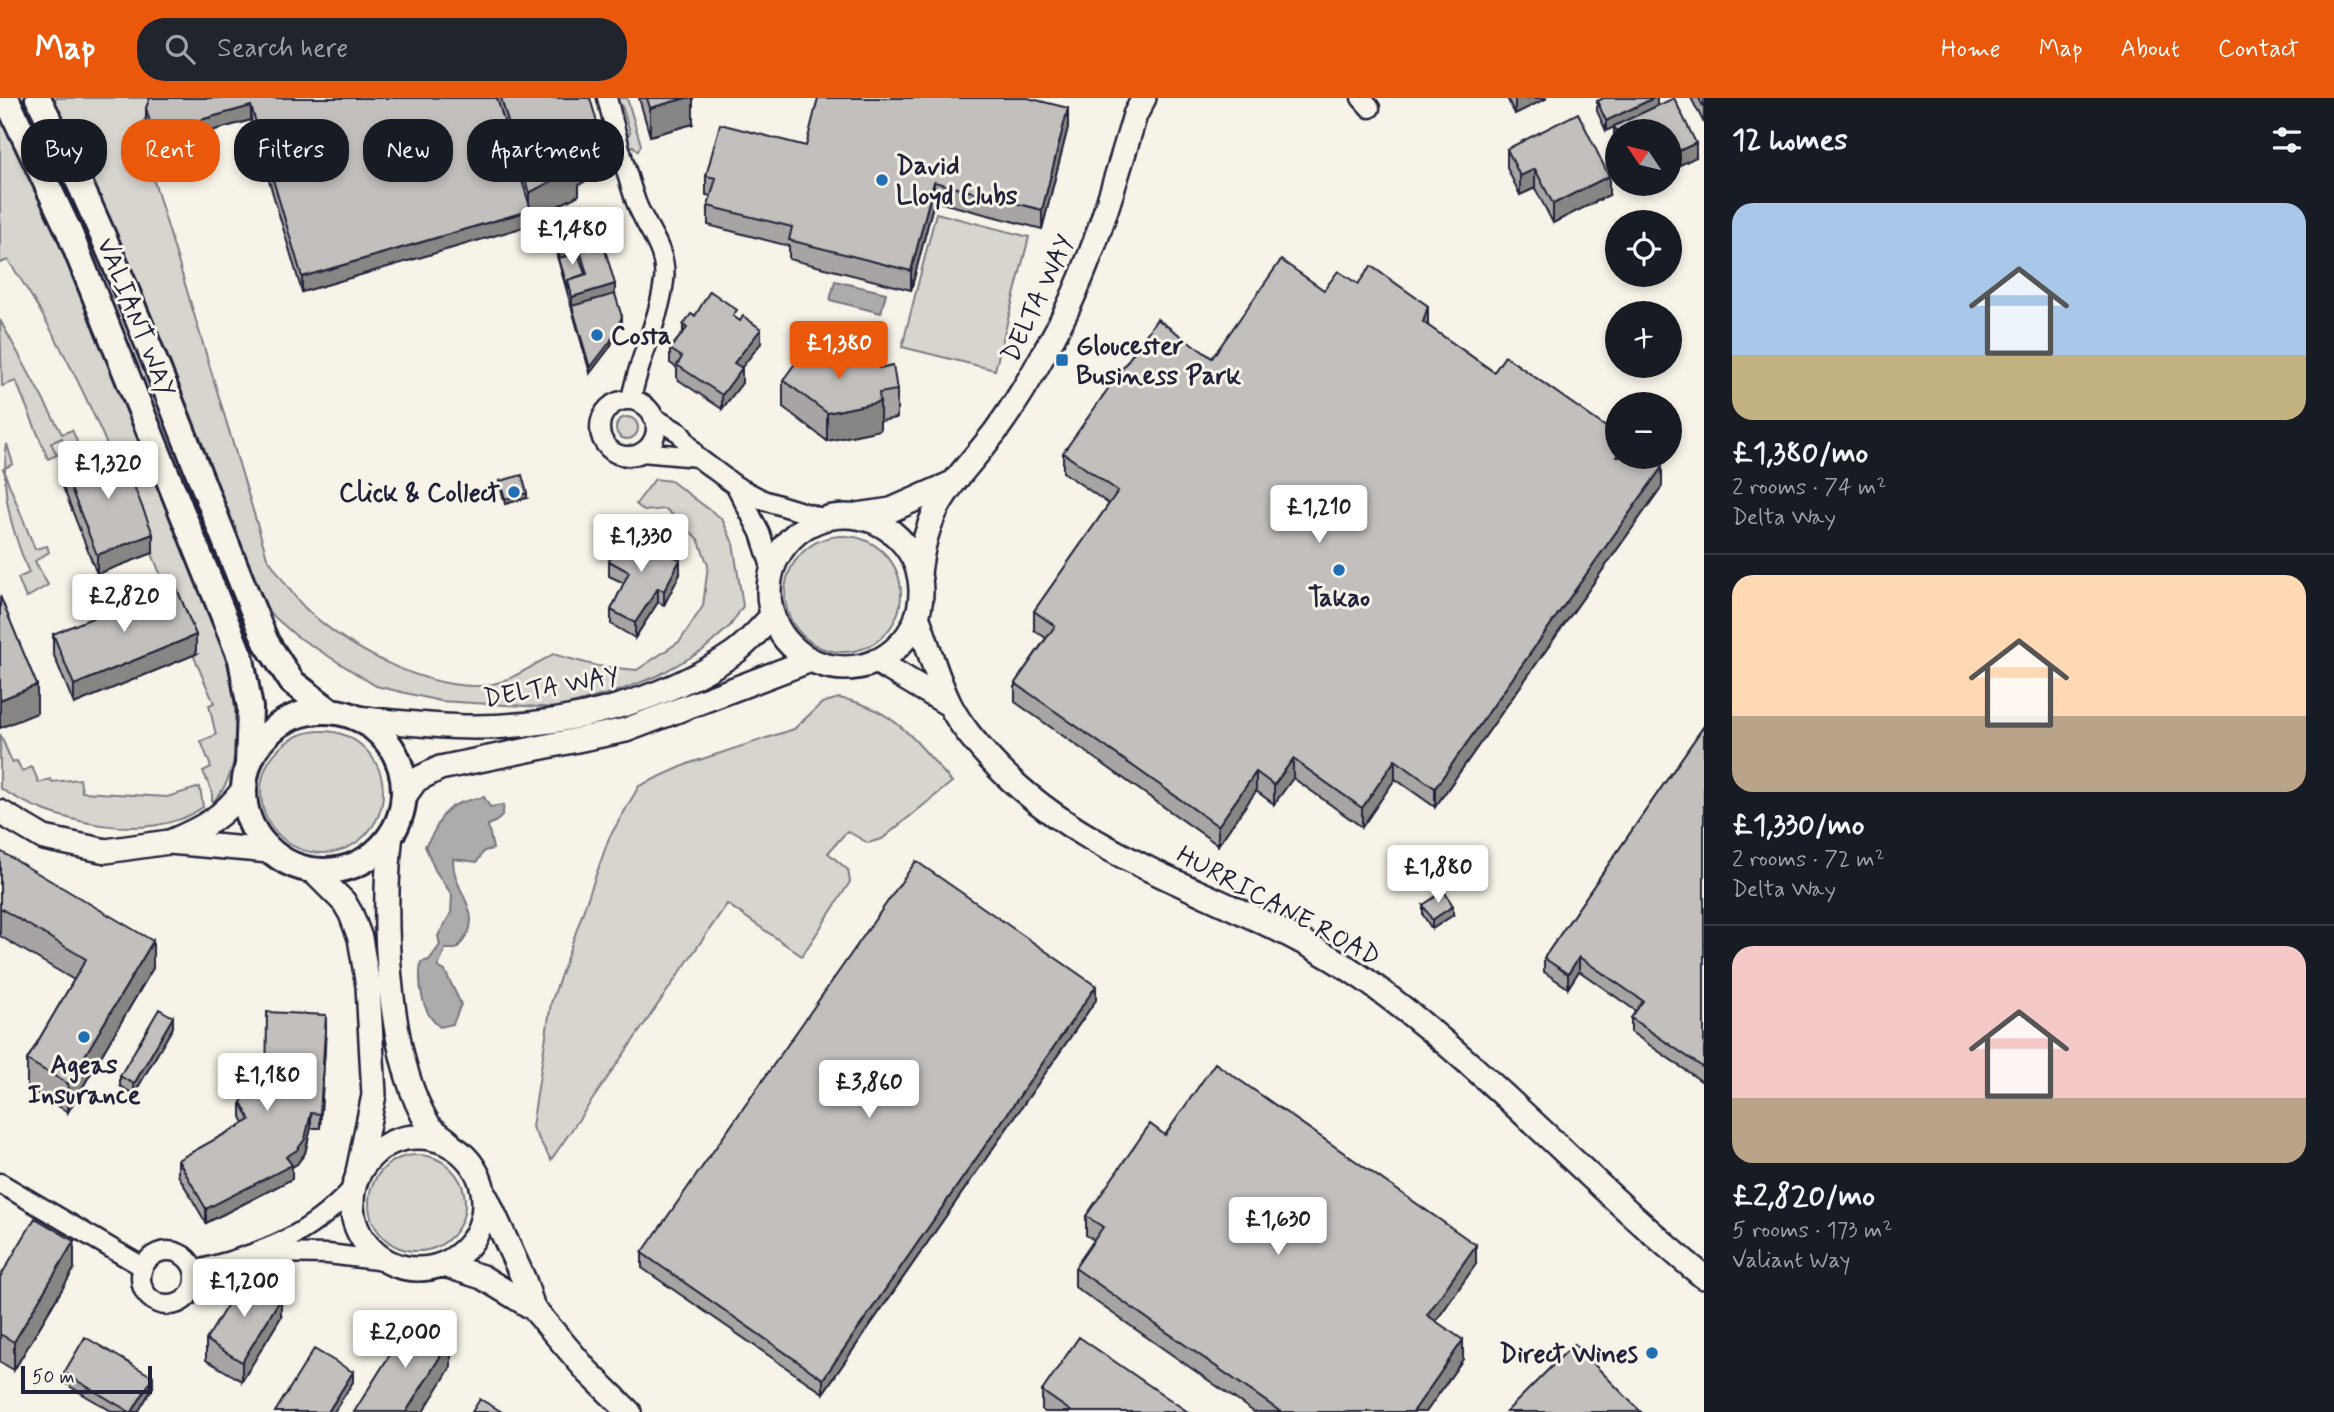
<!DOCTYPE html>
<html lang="en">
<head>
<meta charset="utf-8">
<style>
	body { margin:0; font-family:Mynerve,sans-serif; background:#20242c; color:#f1f3f6; height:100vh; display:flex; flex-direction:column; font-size:26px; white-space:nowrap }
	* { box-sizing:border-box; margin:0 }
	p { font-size:23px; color:#9ea1a6 }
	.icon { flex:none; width:38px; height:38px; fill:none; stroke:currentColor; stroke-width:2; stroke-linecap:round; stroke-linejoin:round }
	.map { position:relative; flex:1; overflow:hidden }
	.details { display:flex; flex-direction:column; background:#171b24; width:630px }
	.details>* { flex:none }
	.guide { position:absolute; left:21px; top:21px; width:665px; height:63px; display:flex; gap:14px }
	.needle { width:46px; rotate:305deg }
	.fabs { position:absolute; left:1605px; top:21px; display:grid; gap:14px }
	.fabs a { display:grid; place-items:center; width:77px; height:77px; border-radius:50%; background:#171b24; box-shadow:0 4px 10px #0003; font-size:35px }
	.scale { position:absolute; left:21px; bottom:18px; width:131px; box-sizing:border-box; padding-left:7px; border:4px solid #22223b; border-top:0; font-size:19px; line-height:24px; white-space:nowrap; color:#22223b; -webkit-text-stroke:5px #f7f3e8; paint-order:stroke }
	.price { position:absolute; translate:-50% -60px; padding:0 16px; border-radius:7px; background:#fff; color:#222; font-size:23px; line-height:46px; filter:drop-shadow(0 2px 4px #0008) }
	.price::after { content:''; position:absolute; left:50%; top:42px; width:21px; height:16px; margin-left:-10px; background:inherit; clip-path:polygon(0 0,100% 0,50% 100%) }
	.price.active { background:#ea580c; color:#fff }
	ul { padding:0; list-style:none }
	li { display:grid; align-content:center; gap:14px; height:371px; padding:0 28px }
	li+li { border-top:2px solid #363941 }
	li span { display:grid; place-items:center; height:217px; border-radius:21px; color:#555 }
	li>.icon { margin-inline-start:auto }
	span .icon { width:126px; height:126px; fill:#fffc; stroke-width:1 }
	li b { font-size:30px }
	h2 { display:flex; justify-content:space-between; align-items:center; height:84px; padding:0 28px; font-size:30px }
	.pill { padding:0 24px; border-radius:28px; background:#171b24; box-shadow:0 4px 10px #0003; font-size:24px; line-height:63px }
	.pill.active { background:#ea580c; color:#fff }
	header { display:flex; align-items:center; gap:42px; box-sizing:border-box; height:98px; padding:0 35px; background:#ea580c; color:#fff }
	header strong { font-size:33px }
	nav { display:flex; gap:38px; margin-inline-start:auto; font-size:24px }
	.search { width:490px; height:63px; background:#20242c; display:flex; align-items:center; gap:18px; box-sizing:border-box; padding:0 24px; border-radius:28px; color:#9ea1a6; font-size:26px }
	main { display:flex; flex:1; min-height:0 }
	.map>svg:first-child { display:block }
	.green { fill:#d8d5cf; stroke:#7d7c85; stroke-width:2 }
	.water { fill:#aeabad; stroke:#76747f; stroke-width:2 }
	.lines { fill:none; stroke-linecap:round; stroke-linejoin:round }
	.minor-casing { stroke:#22223b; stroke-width:23 }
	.tertiary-casing { stroke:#22223b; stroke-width:28 }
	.secondary-casing { stroke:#22223b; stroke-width:30 }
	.minor { stroke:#f7f3e8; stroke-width:18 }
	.tertiary { stroke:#f7f3e8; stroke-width:23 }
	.secondary { stroke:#f7f3e8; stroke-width:24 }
	.wall { fill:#a7a4a3; stroke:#22223b; stroke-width:2 }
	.shaded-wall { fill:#888684; stroke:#22223b; stroke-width:2 }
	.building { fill:#c2bfbd; stroke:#22223b; stroke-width:2 }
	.poi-dot { fill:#1f6fb2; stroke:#f7f3e8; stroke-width:2.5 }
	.labels { text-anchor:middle; stroke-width:6; stroke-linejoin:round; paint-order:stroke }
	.poi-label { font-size:26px; font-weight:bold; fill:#22223b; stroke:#f7f3e8; text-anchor:start }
	.street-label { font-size:26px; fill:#22223b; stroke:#f7f3e8 }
</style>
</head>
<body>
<header>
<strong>Map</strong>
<div class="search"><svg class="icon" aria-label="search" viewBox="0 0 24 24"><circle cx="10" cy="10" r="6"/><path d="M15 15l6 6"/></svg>Search here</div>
<nav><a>Home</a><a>Map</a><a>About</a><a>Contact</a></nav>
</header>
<main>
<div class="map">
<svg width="1704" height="1314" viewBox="0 0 1704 1314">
	<rect width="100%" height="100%" fill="#f7f3e8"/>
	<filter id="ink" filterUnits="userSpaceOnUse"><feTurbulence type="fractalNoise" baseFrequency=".0143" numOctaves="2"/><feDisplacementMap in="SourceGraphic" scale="14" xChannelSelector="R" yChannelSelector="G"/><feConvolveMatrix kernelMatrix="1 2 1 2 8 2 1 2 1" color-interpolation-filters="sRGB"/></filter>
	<g filter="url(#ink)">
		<!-- green -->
		<path class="green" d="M45,0h110l-16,33 128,426c12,17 24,37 39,52 41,38 111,76 168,77 29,1 55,-18 79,-32l44,12 40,4 43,-29 23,-35 5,-41 -10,-26 -32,-30 -22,2 -8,-7 19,-25 16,2 51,38 11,24 10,63 -13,20 -28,25 -45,25 -36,14 -63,18 -118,-7 -64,-15 -81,-51 -32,-28 -151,-383z
			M614,0h13l14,47 -3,6 -5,-5 -5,2 -2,-8 4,-8 -8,-26z
			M0,14l54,114 63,151 110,286c10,43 20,105 -15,140v-11l-9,-21 8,-4 -10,-26 15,-6 -7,-30 5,-2c-67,-149 -113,-307 -206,-443l-8,3z
			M936,115l93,24 -34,133 -93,-23z
			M0,222l62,114 10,-4 5,11 -2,5 -7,4 -6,-12 -11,5 6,12 -9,4 -32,-78 -14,5z
			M616 330a11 11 0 1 1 22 0a11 11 0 1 1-22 0Z
			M7,346l6,20 -10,5 32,80 12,-3 2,6 -14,9 13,24 -22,13 -8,-20 11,-5c-18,-45 -29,-81 -22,-129z
			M785 496a58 58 0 1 1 116 0a58 58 0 1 1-116 0Z
			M839,600c56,10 77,44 113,84l-70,57 -14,4 -21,-12 -19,22 20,17 2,12 -48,74 -75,-52 -176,256 -19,-33 19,-124 58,-165 30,-52 51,-23 104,-34 28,-26z
			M261 694a61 61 0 1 1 122 0a61 61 0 1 1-122 0Z
			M0,636l12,28 5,-1 5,10 10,-4 7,16 11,-4 2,3 28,-3 2,13 85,5 33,-10 3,20c-53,39 -153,15 -203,-19z
			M369 1105a48 48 0 1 1 96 0a48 48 0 1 1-96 0Z"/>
		<!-- water -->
		<path class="water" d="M835,183l51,12 -5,20 -51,-13z
			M484,699l6,10 13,-2c2,12 -5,16 -15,20l5,24 -9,2 -7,11 -24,-3c-1,36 39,56 3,90h-11l-7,18 7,4 16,33 -8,20 -13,3c-19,-14 -22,-44 -19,-65l8,-2 11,-15 -2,-9 13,-23 1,-18 -17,-25 -10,-24c23,-33 11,-40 59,-49z"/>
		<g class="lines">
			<defs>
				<path id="minor" d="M607,0c9,34 17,70 29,104 10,27 32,48 28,79 -5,41 -26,79 -33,119
					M1361,0l9,10
					M600 330a28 28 0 1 1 56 0a28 28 0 1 1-56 0Z
					M653,319l27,16 17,24 39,29 27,14 62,19
					M642,354l55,5
					M736,388l24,47 12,37
					M0,1085l143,84
					M141 1180a27 27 0 1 1 54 0a27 27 0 1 1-54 0Z
					M265,1155l63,1 57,7
					M194,1173c67,-18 111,-31 159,-83"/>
				<path id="tertiary" d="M857,417l34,-5 59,-26
					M769 494a76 76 0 1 1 152 0a76 76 0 1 1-152 0Z
					M919,476c8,-73 34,-88 76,-142 19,-26 36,-54 51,-82 42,-73 65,-154 89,-235l9,-17
					M917,518c11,29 19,61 33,89 10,20 26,38 41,55 101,110 257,137 376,221 122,88 221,202 337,296
					M876,563l74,44
					M356,620c39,4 79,9 118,9 87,0 188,-24 260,-74 14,-10 26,-24 38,-37
					M403,700l13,-18 24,-12 186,-38 185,-70
					M0,714l44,26 62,13 63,-9 100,9
					M391,736c-10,78 -4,222 37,290 5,7 14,12 20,17
					M172,743c31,-13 51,-24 71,-51
					M313,773l31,31 7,12 9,24 8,48 6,109 -16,77
					M352 1105a66 66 0 1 1 132 0a66 66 0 1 1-132 0Z
					M487,1101l37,81 9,28
					M444,1167l38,12 51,31 55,64 41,40"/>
				<path id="secondary" d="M6,0l62,131 173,430 9,49 -2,57
					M38,0c90,175 152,362 228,544l26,40 38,29
					M244 693a80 80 0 1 1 160 0a80 80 0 1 1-160 0Z"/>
			</defs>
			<!-- minor casing -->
			<use href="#minor" class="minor-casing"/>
			<!-- tertiary casing -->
			<use href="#tertiary" class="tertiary-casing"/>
			<!-- secondary casing -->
			<use href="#secondary" class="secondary-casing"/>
			<!-- minor -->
			<use href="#minor" class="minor"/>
			<!-- tertiary -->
			<use href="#tertiary" class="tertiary"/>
			<!-- secondary -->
			<use href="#secondary" class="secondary"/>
		</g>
		<!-- wall -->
		<path class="wall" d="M150,0h440l13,72 -24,15v10l-48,25v5l-229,67 -51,-172 -98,27 -7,-25v-14z
			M639,0h54v26l-43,12z
			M1507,0h40l-32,16z
			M1657,0v8l39,51 -26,13v-39h-53v16l-3,-6v-14l-8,4 -9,-20v-10z
			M1691,0h13v25z
			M1068,29l-26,102 -108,-28 -23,89 -122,-31v-13l-81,-21v-19l3,-10 -5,-1v-19l100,-30z
			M1507,51l102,46 -56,28 -18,-35 -15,7 -13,-27z
			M551,122l22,4 42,70 7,28 -12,25 -20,26 -39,-138z
			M1358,186l70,42 66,46 168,114 -227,321 -40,-28 -33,48 -69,-49 -19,26 -18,-13 -38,54 -203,-143v-19l31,-45 -12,-8v-19l75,-107 -46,-32v-19l149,-95 112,-68z
			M695,218l42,3 24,24 -20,25 1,15 -20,26 -45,-30v-11l-7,-5v-14l13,-16v-8z
			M841,268l38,2 18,22v28l-17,3v9l-53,11 -44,-34v-27z
			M63,370l90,85 -56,21 -34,-87z
			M500,383l27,17 -22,6 -5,-18z
			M609,463l71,13 -16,31 -6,-3 -23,36 -24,-14v-14l13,-27 -15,-7z
			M53,536l143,20 -122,50 -21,-51z
			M1704,628v357l-73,-51v-14l5,-7 -57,-40 -11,17 -24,-16v-14z
			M0,753l153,117 -85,144 -41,-24v-28l47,-80 -74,-44z
			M1423,807l30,10 -21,14 -9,-14z
			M1096,902l-273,393 -181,-125v-15z
			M173,929l-39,67 -14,-8v-10z
			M326,932l-6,98h-9l-6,25 -8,11 -5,3v12l-86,44 -28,-48v-15l66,-37 -3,-6v-15l25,-7z
			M1165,1037l311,129 -40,57 27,38 -37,53h-172l-179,-125v-19l19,-28 -8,-5v-19z
			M74,1171l-60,101 -14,-8v-85z
			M281,1219l-39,64 -36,-21v-20z
			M64,1275l89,14 -15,25h-25l-49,-29z
			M1042,1293l146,21h-143l-3,-2z"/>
		<!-- shaded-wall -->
		<path class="shaded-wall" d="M686,0h7v26l-43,12v-28z
			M1515,0h32l-32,16z
			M1654,0h3v8l-51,25v-10z
			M251,8v14l-98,27v-14z
			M1068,10v19l-26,102v-19z
			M603,45v27l-24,15v10l-48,25v5l-229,67v-15l227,-66v-18l47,-35z
			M1696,45v14l-26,13v-15z
			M1535,71v19l-15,7v-19z
			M1609,78v19l-56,28v-19z
			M934,84v19l-23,89v-19z
			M578,145v14l-19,1v-9z
			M615,186v15l-43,7v5v-14z
			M1428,208v19l-5,16v-19z
			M622,219v5l-12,25 -20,26v-5z
			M761,231v14l-27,34v-14z
			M742,270v15l-20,26v-14z
			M880,304v28l-53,11v-28z
			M1662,369v19l-227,321v-19z
			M527,395v5l-22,6v-5z
			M153,436v19l-56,21v-19z
			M680,462v14l-16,31v-14z
			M658,490v14l-23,36v-15z
			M196,537v19l-122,50v-19z
			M37,587v28l-37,15v-28z
			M1293,661v19l-19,26v-19z
			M1395,662v19l-33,48v-19z
			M1256,674v19l-38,54v-19z
			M1453,808v9l-21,14v-9z
			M153,843v27l-85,144v-28z
			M1579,859v14l-11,17v-14z
			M1096,888v14l-273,393v-14z
			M326,917v15l-6,98v-14z
			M173,919v10l-39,67v-10z
			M311,1015v15l-6,25 -8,11 -5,3v12l-86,44v-14l80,-52z
			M74,1143v28l-60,101v-28z
			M1476,1147v19l-49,70v-19z
			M281,1200v19l-39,64v-19z
			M451,1241v28l-28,45h-17z
			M1463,1242v19l-37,53h-13z
			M353,1274v10l-19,30h-6z
			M153,1279v10l-15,25h-6z"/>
		<!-- building -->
		<path class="building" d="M150,0h347l34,112 -229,67 -51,-171 -98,27 -7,-25z
			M501,0h89l13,45 -27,15 3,9 -50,26z
			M647,0h39l-36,10z
			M818,0h210l40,10 -26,102 -108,-28 -23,89 -122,-31 3,-13 -84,-21 8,-28 -10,-2 14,-52 86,22z
			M1604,0h50l-48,23 -9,-20z
			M1674,0l22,45 -26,12v-24h-53v1l-3,-6z
			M1699,0h5v10z
			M1578,15l31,63 -56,28 -18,-35 -15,7 -13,-27z
			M570,117l8,28 -19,6 -8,-29z
			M593,120l6,19 -21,6 -5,-19z
			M601,138l14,48 -43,13 -4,-17 19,-6 -9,-31z
			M578,155l7,21 -17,6v9l-9,-31z
			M1281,162l43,30 14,-19 20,13 13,-18 57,40 -5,16 71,50 11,-16 112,79v22h30l15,10 -227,321 -40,-28 -33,48 -69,-49 -19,26 -18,-13 -38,54 -203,-143 40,-57 -21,-15 84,-120 -55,-38 94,-134 55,39z
			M710,193l27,19 -4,6 7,5 3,-5 18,13 -27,34 8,5 -20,27 -45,-30 5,-8 -12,-8 17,-21 -4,-3 8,-11 4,2z
			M615,196l7,23 -12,25 -20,26 -18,-62z
			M810,245l31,23 36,-7 2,9 14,-3 4,25 -18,3 1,9 -53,11 -44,-33z
			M118,348l35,88 -56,21 -34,-87z
			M522,377l5,18 -22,6 -5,-18z
			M626,432l54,30 -16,31 -6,-3 -23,35 -24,-13 18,-38 -20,-11z
			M175,486l21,51 -122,50 -21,-51z
			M0,498l37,89 -37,15z
			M1704,628v342l-73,-50 12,-17 -64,-44 -11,17 -24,-16z
			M0,753l153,90 -85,143 -41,-24 59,-101 -86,-51z
			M916,763l180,125 -273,393 -181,-126z
			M1444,793l9,15 -21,14 -9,-15z
			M159,911l14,8 -39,67 -14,-8z
			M267,914l59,3 -6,99 -9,-1 -6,26 -8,11 -11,7 6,8 -86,44 -28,-49 72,-40 -9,-18 7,-9 18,2z
			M1215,965l261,182 -49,70 36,25 -50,72h-132l-206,-144 28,-41 -17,-11 64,-92 15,11z
			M35,1120l39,23 -60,101 -14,-8v-57z
			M245,1178l36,22 -39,64 -36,-22z
			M414,1218l37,23 -45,73h-52z
			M85,1239l68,40 -21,35h-2l-66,-39z
			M1079,1239l109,75h-116l-30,-21z
			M1574,1246l67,68h-135z
			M314,1251l39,23 -25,40h-53z
			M480,1301l22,13h-30z"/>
	</g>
	<!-- markers -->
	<g class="poi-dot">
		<circle cx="882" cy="82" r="7"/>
		<circle cx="597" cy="237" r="7"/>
		<rect x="1055" y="255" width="14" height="14" rx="3.5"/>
		<circle cx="514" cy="394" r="7"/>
		<circle cx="1339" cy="472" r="7"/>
		<circle cx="84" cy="939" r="7"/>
		<circle cx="1652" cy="1255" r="7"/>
	</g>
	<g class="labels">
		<!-- poi labels -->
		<g class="poi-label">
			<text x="896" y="76">David<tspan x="896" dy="30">Lloyd Clubs</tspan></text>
			<text x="611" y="246">Costa</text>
			<text x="1076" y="256">Gloucester<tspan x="1076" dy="30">Business Park</tspan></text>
			<text x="500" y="403" text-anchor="end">Click &amp; Collect</text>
			<text x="1339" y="508" text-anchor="middle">Takao</text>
			<text x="84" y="975" text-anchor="middle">Ageas<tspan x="84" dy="30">Insurance</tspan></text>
			<text x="1638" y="1264" text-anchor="end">Direct Wines</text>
		</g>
		<!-- street labels -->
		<g class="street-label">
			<text transform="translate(1037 200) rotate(-65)" y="9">DELTA WAY</text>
			<text transform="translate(137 219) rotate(68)" y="9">VALIANT WAY</text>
			<text transform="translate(551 588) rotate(-10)" y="9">DELTA WAY</text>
			<text transform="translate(1279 807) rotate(28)" y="9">HURRICANE ROAD</text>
		</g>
	</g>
</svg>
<div class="fabs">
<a><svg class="needle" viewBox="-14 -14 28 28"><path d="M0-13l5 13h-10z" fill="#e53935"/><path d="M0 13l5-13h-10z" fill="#9ea1a6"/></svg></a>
<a><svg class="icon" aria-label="locate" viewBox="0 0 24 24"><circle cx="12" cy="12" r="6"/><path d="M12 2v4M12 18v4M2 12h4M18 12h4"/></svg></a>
<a>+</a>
<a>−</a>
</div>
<div class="scale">50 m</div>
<b class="price" style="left:572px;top:169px">£1,480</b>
<b class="price active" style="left:839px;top:283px">£1,380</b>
<b class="price" style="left:108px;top:403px">£1,320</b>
<b class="price" style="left:1319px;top:447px">£1,210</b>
<b class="price" style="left:641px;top:476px">£1,330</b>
<b class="price" style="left:124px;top:536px">£2,820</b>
<b class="price" style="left:1438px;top:807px">£1,880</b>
<b class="price" style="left:267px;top:1015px">£1,180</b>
<b class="price" style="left:869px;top:1022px">£3,860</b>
<b class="price" style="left:1278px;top:1159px">£1,630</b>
<b class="price" style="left:244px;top:1221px">£1,200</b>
<b class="price" style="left:405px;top:1272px">£2,000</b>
<div class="guide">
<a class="pill">Buy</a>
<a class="pill active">Rent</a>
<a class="pill">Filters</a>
<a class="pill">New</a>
<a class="pill">Apartment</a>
</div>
</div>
<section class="details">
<h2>12 homes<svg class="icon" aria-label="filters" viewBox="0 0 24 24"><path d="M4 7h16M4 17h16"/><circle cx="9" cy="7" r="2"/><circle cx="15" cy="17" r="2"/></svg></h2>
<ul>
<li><span style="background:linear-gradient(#a9c7e8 70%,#c2b280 0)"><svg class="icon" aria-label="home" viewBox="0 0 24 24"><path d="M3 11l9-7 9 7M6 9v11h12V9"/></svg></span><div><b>£1,380/mo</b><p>2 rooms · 74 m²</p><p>Delta Way</p></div></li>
<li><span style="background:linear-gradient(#ffd9b3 65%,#b9a48a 0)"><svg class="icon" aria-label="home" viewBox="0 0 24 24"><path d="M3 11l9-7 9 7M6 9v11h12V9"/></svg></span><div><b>£1,330/mo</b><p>2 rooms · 72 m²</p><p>Delta Way</p></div></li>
<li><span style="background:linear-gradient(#f6c9c9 70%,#b9a48a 0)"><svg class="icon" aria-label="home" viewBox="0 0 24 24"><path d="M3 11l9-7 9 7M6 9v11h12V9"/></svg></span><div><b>£2,820/mo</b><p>5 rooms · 173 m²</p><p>Valiant Way</p></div></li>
</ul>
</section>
</main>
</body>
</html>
